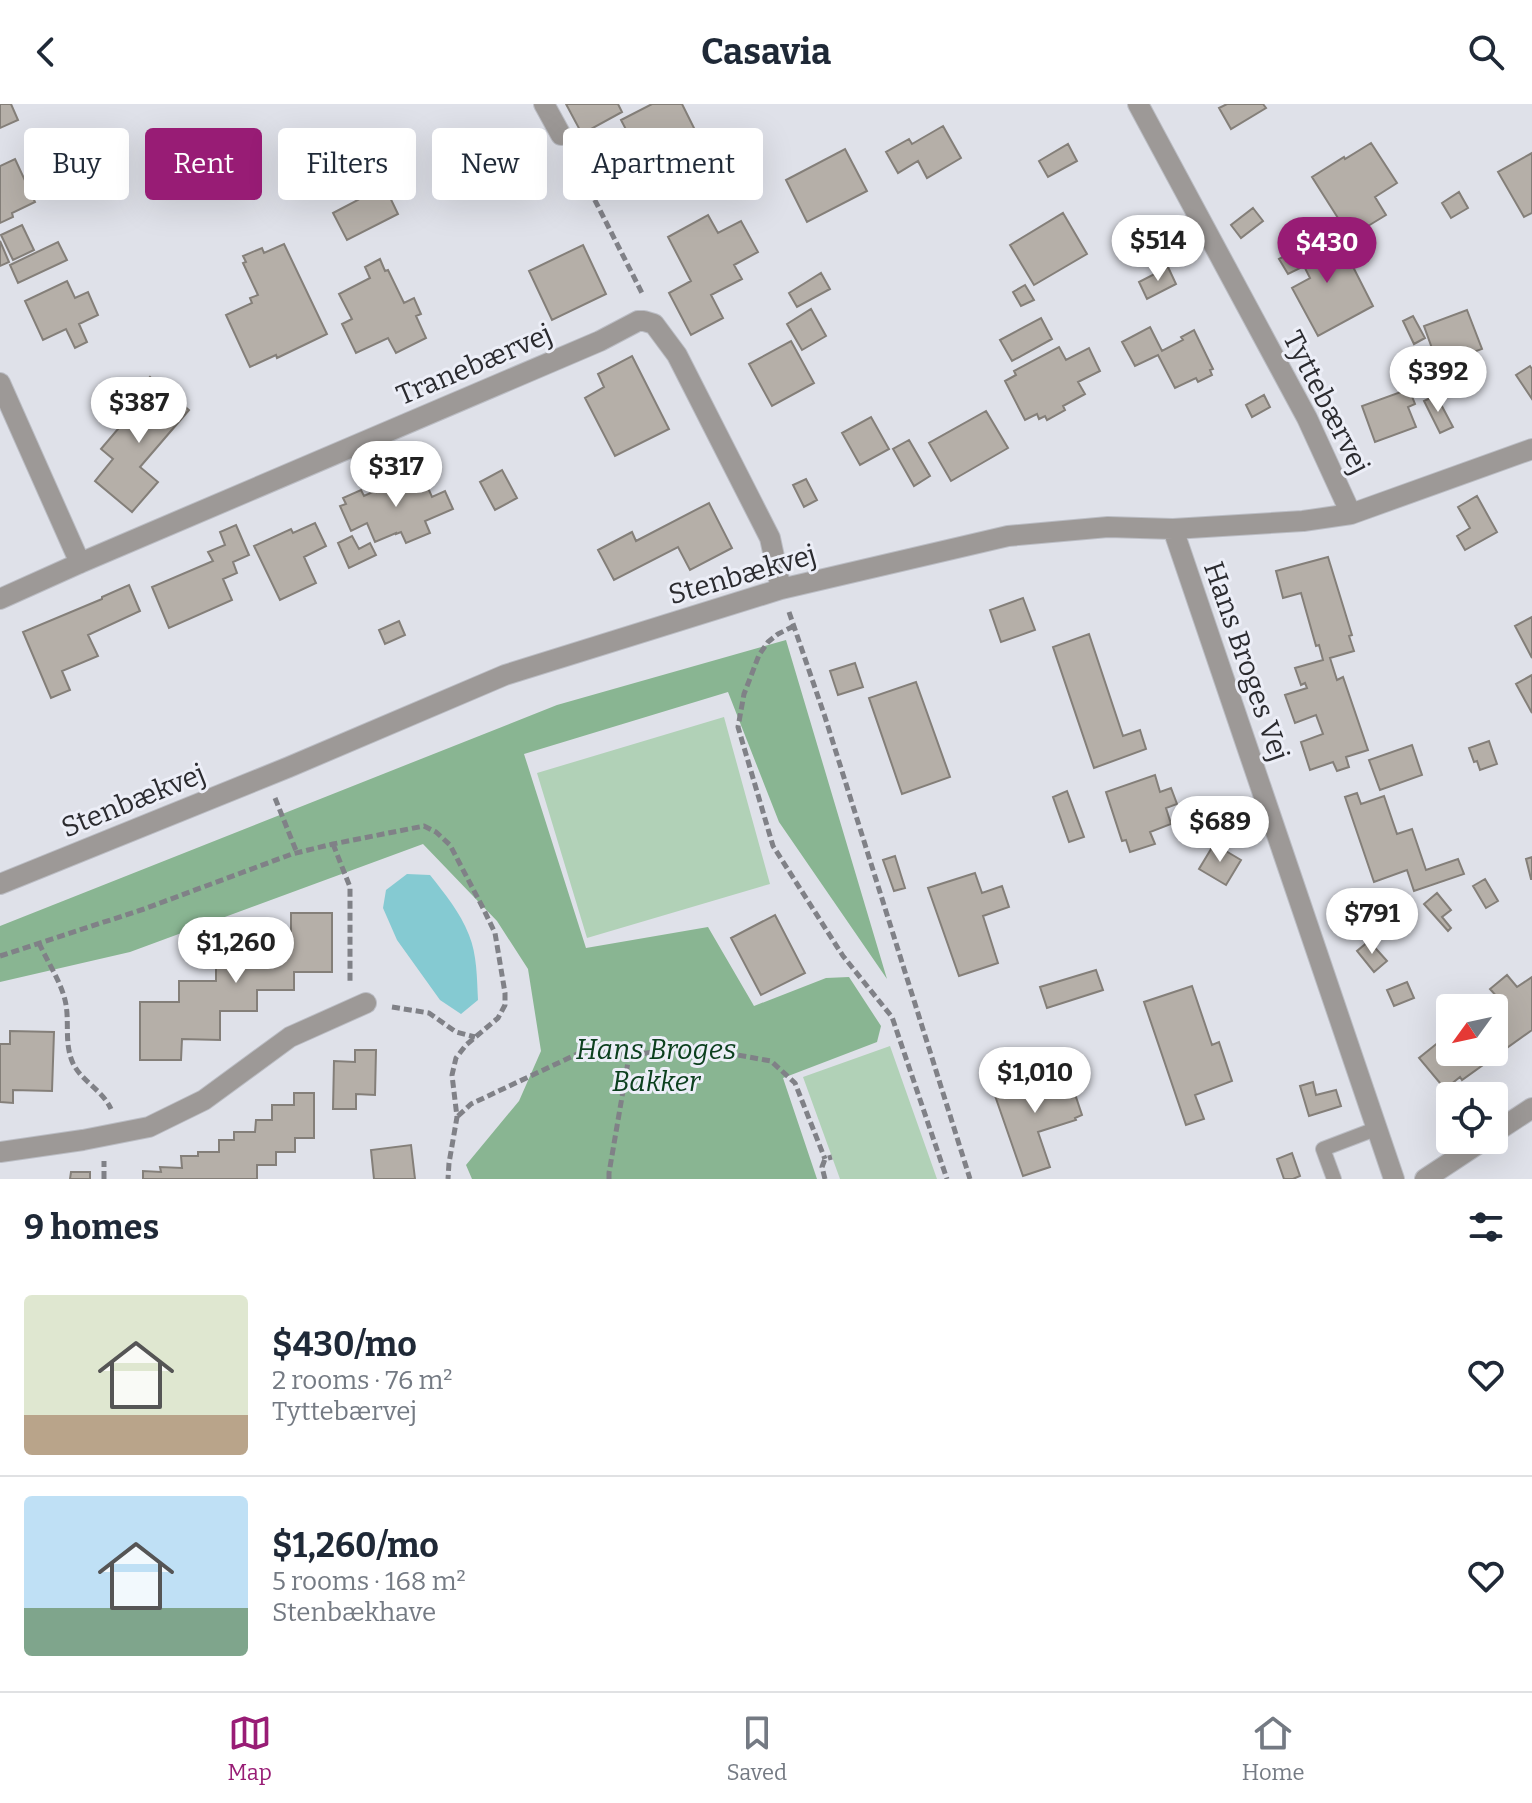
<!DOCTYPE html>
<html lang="en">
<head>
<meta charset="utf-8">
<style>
	body { margin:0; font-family:Bitter,serif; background:#f6f6f7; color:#1f2937; height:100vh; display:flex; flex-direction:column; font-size:30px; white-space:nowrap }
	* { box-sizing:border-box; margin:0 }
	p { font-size:26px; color:#747a83 }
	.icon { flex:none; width:44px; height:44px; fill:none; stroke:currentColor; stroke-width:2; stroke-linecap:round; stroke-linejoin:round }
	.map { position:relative; height:1075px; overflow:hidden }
	.panel { display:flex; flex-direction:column; background:#fff; flex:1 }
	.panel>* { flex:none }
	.guide { position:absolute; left:24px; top:24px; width:800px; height:72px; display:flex; gap:16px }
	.needle { width:52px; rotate:237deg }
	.controls { position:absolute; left:1436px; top:890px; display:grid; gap:16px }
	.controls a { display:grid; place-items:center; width:72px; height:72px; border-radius:8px; background:#fff; box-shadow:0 8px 32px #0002; font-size:40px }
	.price { position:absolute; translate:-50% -68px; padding:0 18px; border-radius:28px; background:#fff; color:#222; font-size:26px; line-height:52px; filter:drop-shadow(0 2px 4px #0008) }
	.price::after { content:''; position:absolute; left:50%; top:48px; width:24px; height:18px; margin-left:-12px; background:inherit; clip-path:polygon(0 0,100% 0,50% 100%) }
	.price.on { background:#981c75; color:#fff }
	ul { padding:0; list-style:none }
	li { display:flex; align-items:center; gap:24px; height:200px; padding:0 24px }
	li+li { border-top:2px solid #e0e1e3 }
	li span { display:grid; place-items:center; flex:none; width:224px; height:160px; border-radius:8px; color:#555 }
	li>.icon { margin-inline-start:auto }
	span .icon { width:96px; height:96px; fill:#fffc; stroke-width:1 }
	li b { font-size:34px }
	h2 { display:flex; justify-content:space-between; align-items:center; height:96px; padding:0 24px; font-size:34px }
	.pill { padding:0 28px; border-radius:8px; background:#fff; box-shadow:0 8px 32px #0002; font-size:28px; line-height:72px }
	.pill.on { background:#981c75; color:#fff }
	header { display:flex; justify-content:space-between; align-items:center; height:104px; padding:0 24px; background:#fff; font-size:36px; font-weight:700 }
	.dock { display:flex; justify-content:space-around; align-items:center; height:112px; border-top:2px solid #e0e1e3; background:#fff; font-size:22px; color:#747a83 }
	.dock a { display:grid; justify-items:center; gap:4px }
	.dock .on { color:#981c75 }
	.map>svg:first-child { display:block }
	.green { fill:#b1d1b7 }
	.forest { fill:#89b592 }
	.water { fill:#85cad2 }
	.building { fill:#b5afa8; stroke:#847f79; stroke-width:2 }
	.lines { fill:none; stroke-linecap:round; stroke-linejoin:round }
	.service-casing { stroke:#bbbdc4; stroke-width:16 }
	.minor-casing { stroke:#bbbdc4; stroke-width:22 }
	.path { stroke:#808187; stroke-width:5; stroke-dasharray:8 4; stroke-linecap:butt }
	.service { stroke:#9d9997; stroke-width:14 }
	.minor { stroke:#9d9997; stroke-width:20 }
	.labels { text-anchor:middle; stroke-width:6; stroke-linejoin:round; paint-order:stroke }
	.street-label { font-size:28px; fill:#2b2b2f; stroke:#eceef7 }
	.park-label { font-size:28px; font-style:italic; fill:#0c401e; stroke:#eceef7 }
</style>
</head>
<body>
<header><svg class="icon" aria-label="back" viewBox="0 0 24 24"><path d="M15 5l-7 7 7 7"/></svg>Casavia<svg class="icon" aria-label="search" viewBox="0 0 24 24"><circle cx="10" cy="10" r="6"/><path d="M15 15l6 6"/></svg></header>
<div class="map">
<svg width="1532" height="1075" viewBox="0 0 1532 1075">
	<rect width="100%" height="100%" fill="#dfe1e9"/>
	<!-- green -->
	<path class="green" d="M724,613l46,167 -183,54 -50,-165z
		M890,942l47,133h-97l-37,-102z"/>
	<!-- forest -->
	<path class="forest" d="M786,536l101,339 -108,-157 -51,-130 -204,62 62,194 122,-21 46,79 72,-28 23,-1 32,49 -4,16 -94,36 34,101h-345l-6,-14 53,-64 22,-50 -13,-82 -31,-48 -74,-77 -293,108 -130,30v-56l557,-221z"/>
	<!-- water -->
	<path class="water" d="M407,770l23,1c15,19 30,37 39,60 8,19 8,44 9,65l-17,14 -21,-14 -43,-60 -14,-32 3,-18z"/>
	<!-- building -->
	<path class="building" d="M0,0h11l7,16 -18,8z
		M566,0h52l4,8 -40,22z
		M652,0h30l21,42 -54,28 -28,-54z
		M1227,0h36l3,4 -35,21 -12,-21z
		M943,22l18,32 -34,20 -9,-17 -20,12 -12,-21 23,-13 3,5z
		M1371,39l26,40 -22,14 11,18 -36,22 -38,-60 32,-20 1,2z
		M1068,40l9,17 -29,16 -9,-16z
		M845,45l22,42 -60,31 -21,-42z
		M1532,49v60l-8,4 -26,-45z
		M15,55l20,43 -23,11 1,4 -13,6v-57z
		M385,83l13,27 -51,26 -14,-27 25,-13 -2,-3 12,-7 3,4z
		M1459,88l9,16 -17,10 -9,-15z
		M1253,104l10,13 -22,17 -10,-13z
		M1063,109l24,41 -53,31 -24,-40z
		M708,111l10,18 23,-12 17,31 -24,13 8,14 -31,16 12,23 -32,17 -22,-42 22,-12 -23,-44z
		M22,121l12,25 -21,10 -12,-25z
		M1327,129l8,15 4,-2 7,13 2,-2 25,49 -55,30 -26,-48 18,-10 -6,-12 -16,8 -9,-15z
		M0,137l9,21 -9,4z
		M58,138l9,18 -49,23 -8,-18z
		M284,140l43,90 -50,24 -1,-3 -26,12 -24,-52 26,-12 -2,-5 8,-3 -15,-32 3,-1 -3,-6 19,-8 2,5z
		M583,141l23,49 -54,26 -23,-49z
		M380,155l5,12 3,-1 16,33 10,-5 7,16 -5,2 10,22 -30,15 -8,-15 -32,15 -14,-29 10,-5 -13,-25 31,-16 -5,-11z
		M1168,163l8,17 -29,15 -8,-17z
		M821,169l9,16 -33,18 -8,-14z
		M67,177l8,17 13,-6 10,23 -19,9 8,18 -12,6 -9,-19 -23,11 -18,-39z
		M1025,181l9,15 -13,6 -8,-14z
		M811,205l15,27 -24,14 -15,-26z
		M1467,206l15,39 -44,16 -14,-39z
		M1413,212l12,22 -11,6 -11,-23z
		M1041,214l11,21 -40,22 -12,-21z
		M1150,223l12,24 21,-11 -2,-3 13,-7 19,39 -3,1 2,5 -14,7 -2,-4 -21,10 -17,-33 -23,11 -13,-24z
		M791,237l23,42 -42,23 -23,-42z
		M1059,243l7,13 23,-12 11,23 -22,11 7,12 -22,12 2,4 -18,10 -2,-4 -6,3 -2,-5 -12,6 -20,-39 11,-6 -2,-4z
		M632,252l37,73 -54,27 -30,-58 19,-11 -6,-13z
		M1530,262l2,3v30l-16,-24z
		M150,273l39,33 -49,57 18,15 -26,30 -37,-31 18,-22 -12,-10 46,-54 -8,-6z
		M1409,285l6,15 -7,3 8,20 -41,15 -13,-36z
		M1264,291l6,12 -18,10 -6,-12z
		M1436,291l17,32 -13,6 -16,-32z
		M986,307l22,37 -57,33 -22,-38z
		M871,313l18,32 -29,16 -18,-32z
		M909,336l21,36 -16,10 -21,-37z
		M502,366l15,28 -22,12 -15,-28z
		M421,368l11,25 13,-6 8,18 -28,12 5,12 -24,10 -5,-11 -5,2v-1l-21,9 -8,-19 -16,8 -11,-25 6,-2 -3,-6 18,-8 3,6 13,-6v2z
		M806,375l11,21 -13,7 -11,-22z
		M1477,392l20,36 -32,18 -8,-14 13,-8 -12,-21z
		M709,399l23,45 -42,22 -12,-23 -64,33 -16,-30 34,-18 4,9z
		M315,419l11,23 -22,11 12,26 -36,17 -26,-54 37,-17 2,4z
		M236,421l13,30 -16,7 4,11 -14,6 9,21 -63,28 -17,-41 61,-26 -5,-9 17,-7 -5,-13z
		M352,432l7,13 11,-6 6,12 -27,13 -11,-25z
		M1328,453l24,78 -3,1 5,15 -24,7 7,22 6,-3 25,73 -22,7 3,10 -12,4 -4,-9 -23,8 -9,-28 22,-8 -7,-19 -21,8 -10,-28 22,-7 -2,-5 -4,2 -6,-17 28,-8 -4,-15 -3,1 -15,-53 -18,5 -7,-27z
		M129,481l11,26 -52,24 10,21 -36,15 8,19 -19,8 -28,-66 79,-33v-2z
		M1023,494l12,32 -34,12 -11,-32z
		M1532,513v41l-17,-32z
		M399,517l6,14 -20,9 -6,-14z
		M1089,530l34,102 17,-6 6,19 -52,19 -41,-121z
		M855,559l8,24 -25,8 -8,-24z
		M1532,571v38l-16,-29z
		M916,578l34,95 -48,17 -33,-96z
		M1489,637l8,23 -17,6 -3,-9 -3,1 -5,-14z
		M1412,641l10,30 -42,15 -11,-30z
		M1155,671l5,17 11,-4 6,16 -11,4 5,16 -21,8 5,12 -25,8 -4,-12 -4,1 -16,-49z
		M1067,687l17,46 -15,5 -16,-45z
		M1357,689l4,11 23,-8 13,38 15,-5 14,41 32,-11 6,15 -50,17 -7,-21 -33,12 -29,-85z
		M1214,740l27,16 -15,25 -27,-16z
		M895,752l10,32 -11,3 -11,-31z
		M1532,753v22h-1l-5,-20z
		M975,769l7,20 20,-7 7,21 -26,9 15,47 -39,13 -31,-88z
		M1485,775l13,22 -12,7 -13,-22z
		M1437,789l14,17 -9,7 9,11 -3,3 -24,-27z
		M291,809h41v59h-38v18h-37v21h-37v29l-38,-1 -1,21h-41v-58h39v-21h37v-29h37v-21h38z
		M775,811l30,58 -44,22 -30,-57z
		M1369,837l18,20 -13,11 -17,-21z
		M1096,866l7,20 -56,18 -7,-21z
		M1507,871l10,12 15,-10v53l-70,50 -2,-3 -15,12 -26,-31 26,-21 2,2 3,-2v15h44v-44h-7l12,-9 -9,-10z
		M1407,878l7,16 -20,8 -7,-16z
		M1192,882l20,59 7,-3 13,39 -37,14 9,24 -18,6 -42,-123z
		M10,927l44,1 -2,59 -39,-1v13l-13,-1v-58h10z
		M355,946h21l-1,45 -19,-1v15h-23l1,-48 21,1z
		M1059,964l8,26 7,-3 8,24 -7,3 1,2 -38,12 12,35 -27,9 -30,-86z
		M1313,978l3,13 20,-5 5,16 -32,10 -9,-30z
		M294,989h20v45h-19v14h-19v13h-19v14h-114v-8l18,1 -1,-5 22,1 -1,-12h17v-4h21v-12h15v-8h21l1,-12h16v-15h22z
		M411,1041l4,34h-41l-3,-29z
		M1292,1049l8,23 -7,3h-9l-7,-20z
		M71,1068h19v7h-20z"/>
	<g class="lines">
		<defs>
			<path id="service" d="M1334,1075l-11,-30 55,-21"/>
			<path id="minor" d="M544,0l17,31
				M1138,0l169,314 44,96
				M0,279l80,180
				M1173,425l221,650
				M0,495l80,-36 520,-222 38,-20h6l10,3 23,31 93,183 11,51
				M0,780l289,-117 216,-92 276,-86 227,-53 100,-9 65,2 130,-8 48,-7 181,-65
				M1494,1029l38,-25
				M0,1048l83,-12 66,-13 55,-27 86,-63 76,-34
				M1425,1075l59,-39"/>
		</defs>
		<!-- service casing -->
		<use href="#service" class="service-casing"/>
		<!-- minor casing -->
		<use href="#minor" class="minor-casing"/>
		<!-- path -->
		<path class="path" d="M573,53l70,138
			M789,508l36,105 145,462
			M794,522l-16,8 -10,8 -9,13 -15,39 -6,33 35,119 70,110 49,61 55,162
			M275,694l22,55
			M333,740l17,43v96
			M39,839c8,18 21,37 26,57 5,20 -1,41 7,61 8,20 30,28 39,48
			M0,852l144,-47 148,-55 41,-10 91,-18 12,6 14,13 33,63 12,25 10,60v12l-7,13 -32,27 -10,13 -4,17 5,42 -8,46 -1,16
			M392,903l37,6 27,19 19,5
			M458,1012l13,-12 119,-56 39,8 58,-10 84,15 24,22 30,76
			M104,1075v-18
			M609,1075v-6l20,-117
			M825,1075l-3,-12 3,-8 7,-2"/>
		<!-- service -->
		<use href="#service" class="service"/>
		<!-- minor -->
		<use href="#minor" class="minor"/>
	</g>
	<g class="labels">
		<!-- street labels -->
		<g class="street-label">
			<text transform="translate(474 260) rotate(-23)" y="10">Tranebærvej</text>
			<text transform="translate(1327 298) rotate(63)" y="10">Tyttebærvej</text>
			<text transform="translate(742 470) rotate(-16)" y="10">Stenbækvej</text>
			<text transform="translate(1247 557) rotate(71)" y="10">Hans Broges Vej</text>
			<text transform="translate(133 696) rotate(-22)" y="10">Stenbækvej</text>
		</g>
		<!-- park labels -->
		<g class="park-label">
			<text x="656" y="955">Hans Broges<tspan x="656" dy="32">Bakker</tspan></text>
		</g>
	</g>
</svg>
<div class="controls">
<a><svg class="needle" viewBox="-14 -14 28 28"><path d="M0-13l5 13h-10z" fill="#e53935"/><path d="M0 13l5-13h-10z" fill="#747a83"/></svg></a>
<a><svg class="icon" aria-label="locate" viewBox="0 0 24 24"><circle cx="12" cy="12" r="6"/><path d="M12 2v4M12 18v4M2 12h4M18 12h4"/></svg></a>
</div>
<b class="price" style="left:1158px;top:179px">$514</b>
<b class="price on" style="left:1327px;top:181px">$430</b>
<b class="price" style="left:1438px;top:310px">$392</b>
<b class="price" style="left:139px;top:341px">$387</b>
<b class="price" style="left:396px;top:405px">$317</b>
<b class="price" style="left:1220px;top:760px">$689</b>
<b class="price" style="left:1372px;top:852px">$791</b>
<b class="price" style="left:236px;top:881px">$1,260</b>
<b class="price" style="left:1035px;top:1011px">$1,010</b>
<div class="guide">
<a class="pill">Buy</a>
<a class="pill on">Rent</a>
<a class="pill">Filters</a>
<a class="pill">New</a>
<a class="pill">Apartment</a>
</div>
</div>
<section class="panel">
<h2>9 homes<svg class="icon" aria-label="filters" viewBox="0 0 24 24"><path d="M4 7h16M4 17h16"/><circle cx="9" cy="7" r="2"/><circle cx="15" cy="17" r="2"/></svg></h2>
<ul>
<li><span style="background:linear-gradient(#dfe7d0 75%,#b9a48a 0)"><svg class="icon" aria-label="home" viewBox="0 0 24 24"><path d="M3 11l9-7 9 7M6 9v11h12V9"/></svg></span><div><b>$430/mo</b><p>2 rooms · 76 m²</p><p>Tyttebærvej</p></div><svg class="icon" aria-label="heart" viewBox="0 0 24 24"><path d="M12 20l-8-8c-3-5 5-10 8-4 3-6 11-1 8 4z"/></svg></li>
<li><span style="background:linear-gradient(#bfe0f5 70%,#7fa58c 0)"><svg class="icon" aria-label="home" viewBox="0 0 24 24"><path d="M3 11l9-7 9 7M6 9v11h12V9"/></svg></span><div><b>$1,260/mo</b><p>5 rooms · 168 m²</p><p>Stenbækhave</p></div><svg class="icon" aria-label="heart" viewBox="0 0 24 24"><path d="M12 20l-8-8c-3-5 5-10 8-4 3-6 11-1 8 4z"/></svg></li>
</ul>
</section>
<nav class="dock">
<a class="on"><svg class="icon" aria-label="map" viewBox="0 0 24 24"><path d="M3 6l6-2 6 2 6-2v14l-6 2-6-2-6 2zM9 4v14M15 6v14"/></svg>Map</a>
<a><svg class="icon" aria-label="saved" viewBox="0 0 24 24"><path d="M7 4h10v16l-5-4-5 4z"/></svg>Saved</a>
<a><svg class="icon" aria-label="home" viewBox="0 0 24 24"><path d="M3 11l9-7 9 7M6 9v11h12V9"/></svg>Home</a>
</nav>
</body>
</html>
